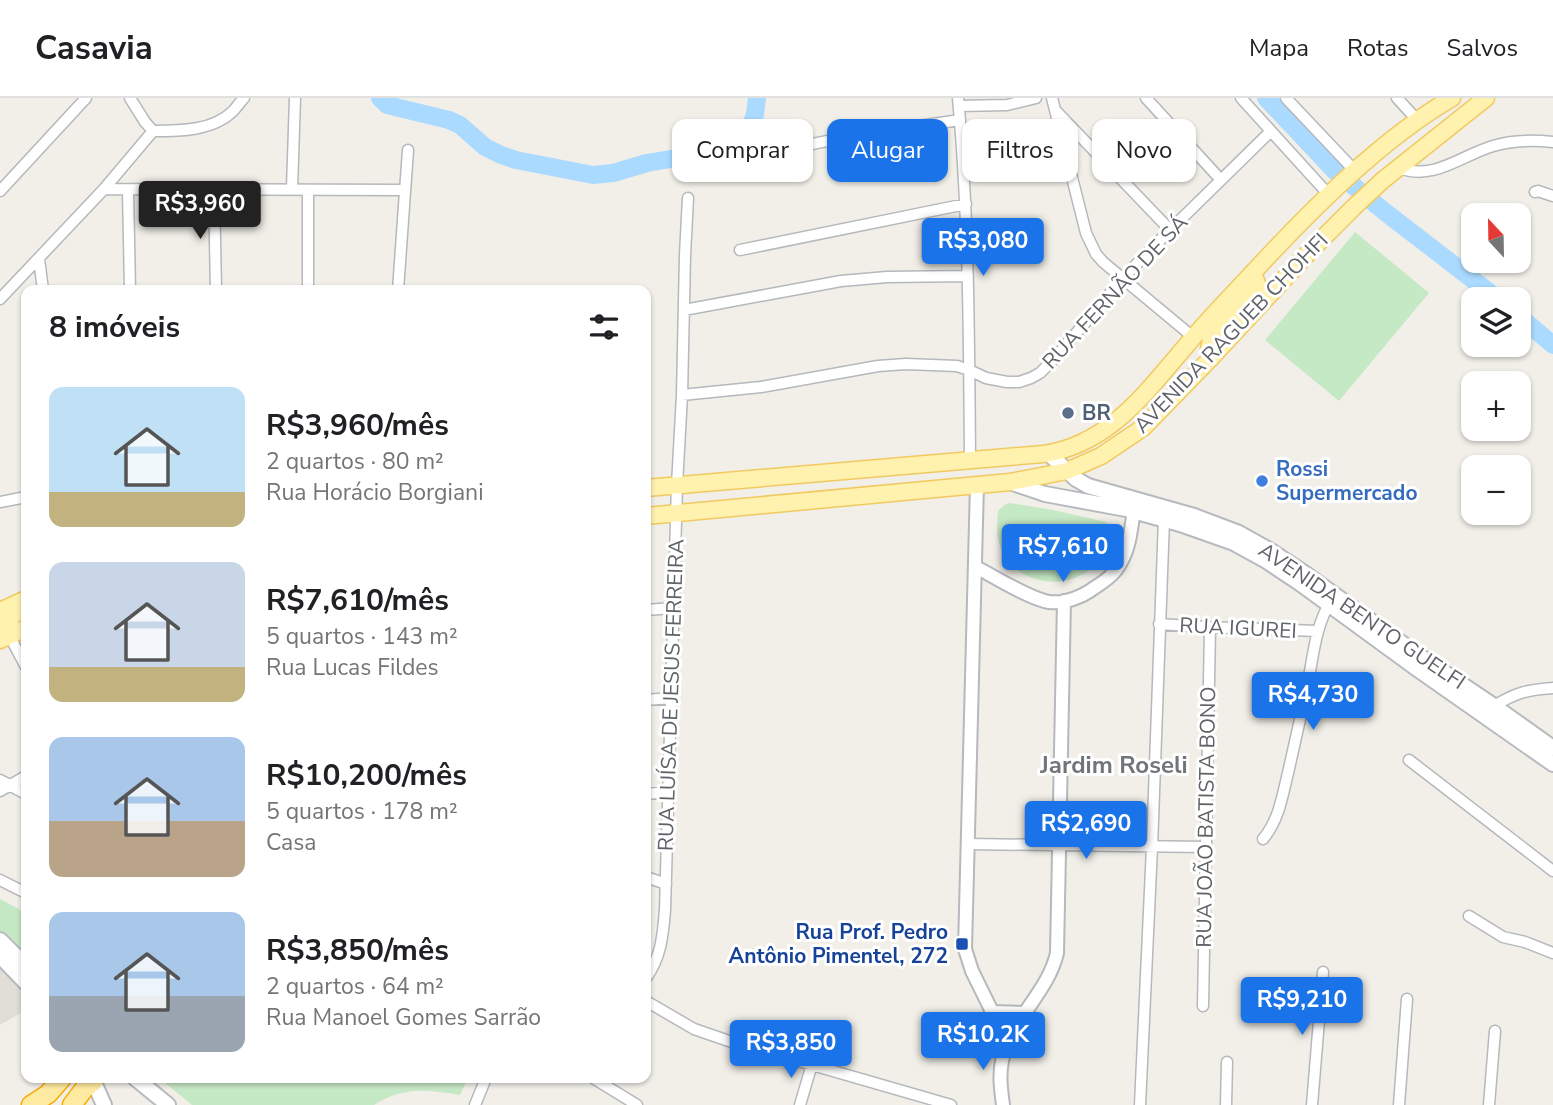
<!DOCTYPE html>
<html lang="pt">
<head>
<meta charset="utf-8">
<style>
	body { margin:0; font-family:"Nunito Sans",sans-serif; background:#f2f2f2; color:#202124; height:100vh; display:flex; flex-direction:column; font-size:26px; white-space:nowrap }
	* { box-sizing:border-box; margin:0 }
	p { font-size:23px; color:#757577 }
	.icon { flex:none; width:38px; height:38px; fill:none; stroke:currentColor; stroke-width:2; stroke-linecap:round; stroke-linejoin:round }
	.map { position:relative; flex:1; overflow:hidden }
	.panel { position:absolute; left:21px; top:187px; width:630px; height:798px; display:flex; flex-direction:column; background:#fff; border-radius:14px; box-shadow:0 2px 5px #0004 }
	.panel>* { flex:none }
	.guide { position:absolute; left:672px; top:21px; width:665px; height:63px; display:flex; gap:14px }
	.needle { width:46px; rotate:338deg }
	.controls { position:absolute; left:1461px; top:105px; display:grid; gap:14px }
	.controls a { display:grid; place-items:center; width:70px; height:70px; border-radius:14px; background:#fff; box-shadow:0 2px 5px #0004; font-size:35px }
	.price { position:absolute; translate:-50% -60px; padding:0 16px; border-radius:7px; background:#1a73e8; color:#fff; font-size:23px; line-height:46px; filter:drop-shadow(0 2px 4px #0008) }
	.price::after { content:''; position:absolute; left:50%; top:42px; width:21px; height:16px; margin-left:-10px; background:inherit; clip-path:polygon(0 0,100% 0,50% 100%) }
	.price.current { background:#222; color:#fff }
	ul { padding:0; list-style:none }
	li { display:flex; align-items:center; gap:21px; height:175px; padding:0 28px }
	li span { display:grid; place-items:center; flex:none; width:196px; height:140px; border-radius:14px; color:#555 }
	li>.icon { margin-inline-start:auto }
	span .icon { width:84px; height:84px; fill:#fffc; stroke-width:1 }
	li b { font-size:30px }
	h2 { display:flex; justify-content:space-between; align-items:center; height:84px; padding:0 28px; font-size:30px }
	.pill { padding:0 24px; border-radius:14px; background:#fff; box-shadow:0 2px 5px #0004; font-size:24px; line-height:63px }
	.pill.current { background:#1a73e8; color:#fff }
	header { display:flex; align-items:center; gap:42px; box-sizing:border-box; height:98px; padding:0 35px; background:#fff; border-bottom:2px solid #e0e0e0 }
	header strong { font-size:33px }
	nav { display:flex; gap:38px; margin-inline-start:auto; font-size:24px }
	.map>svg:first-child { display:block }
	.education { fill:#e1ded6 }
	.green { fill:#c5e8c5 }
	.lines { fill:none; stroke-linecap:round; stroke-linejoin:round }
	.river { stroke:#aadaff; stroke-width:18 }
	.minor-casing { stroke:#b5b8bc; stroke-width:13 }
	.tertiary-casing { stroke:#b5b8bc; stroke-width:16 }
	.secondary-casing { stroke:#b6babf; stroke-width:18 }
	.primary-casing { stroke:#f2c960; stroke-width:19 }
	.trunk-casing { stroke:#f9ab00; stroke-width:21 }
	.minor { stroke:#fff; stroke-width:10 }
	.tertiary { stroke:#fff; stroke-width:12 }
	.secondary { stroke:#fff; stroke-width:14 }
	.primary { stroke:#fff2af; stroke-width:16 }
	.trunk { stroke:#feeaa1; stroke-width:18 }
	.service-dot { fill:#5c6f8a; stroke:#fff; stroke-width:2.5 }
	.shop-dot { fill:#3f7fe0; stroke:#fff; stroke-width:2.5 }
	.transit-dot { fill:#1a4fb4; stroke:#fff; stroke-width:2.5 }
	.labels { text-anchor:middle; stroke-width:6; stroke-linejoin:round; paint-order:stroke }
	.street-label { font-size:21px; fill:#5f6368; stroke:#fff }
	.service-label { font-size:21px; font-weight:bold; fill:#4e5e75; stroke:#fff; text-anchor:start }
	.shop-label { font-size:21px; font-weight:bold; fill:#366cbe; stroke:#fff; text-anchor:start }
	.transit-label { font-size:21px; font-weight:bold; fill:#164399; stroke:#fff; text-anchor:end }
	.quarter-label { font-size:24px; font-weight:bold; fill:#70757a; stroke:#fff }
</style>
</head>
<body>
<header>
<strong>Casavia</strong>
<nav><a>Mapa</a><a>Rotas</a><a>Salvos</a></nav>
</header>
<div class="map">
<svg width="1553" height="1007" viewBox="0 0 1553 1007">
	<rect width="100%" height="100%" fill="#f1efe8"/>
	<!-- education -->
	<path class="education" d="M0,870l26,27v15l-26,15z"/>
	<!-- green -->
	<path class="green" d="M1355,134l74,61 -90,108 -74,-61z
		M1010,405l43,7 53,12c7,7 7,15 3,24 -21,48 -94,48 -110,-3 -3,-10 -2,-21 -1,-32l6,-6z
		M0,801l26,14v46l-26,-27z
		M159,980h309l-8,17c-33,-5 -56,-9 -86,10h-182z"/>
	<g class="lines">
		<!-- river -->
		<path class="river" d="M380,0l7,7 62,15 11,5 25,22 16,8 15,5 77,15 20,-2 34,-10 59,-10 22,-7 13,-9 10,-12 4,-11 2,-16
			M1266,0l68,72 51,42 113,87
			M1519,218l34,29"/>
		<defs>
			<path id="minor" d="M130,0l15,24 8,9
				M958,0c11,120 11,241 12,362
				M1052,0l34,135 10,21 7,8 90,75
				M1146,0l75,82
				M1241,0l88,97
				M1286,0l69,73
				M1397,0l21,23
				M959,8l48,-1 29,-7
				M1056,13l114,119
				M153,33c27,0 60,0 80,-20 4,-4 7,-9 11,-13
				M723,64l134,-27 103,-15
				M1399,70c35,13 61,-12 94,-22 19,-6 40,-6 60,-4
				M104,91l300,1
				M292,91l3,-91
				M128,92l2,100
				M308,92v100
				M0,93l86,-93
				M214,93l2,99
				M1535,94l3,-1 15,5
				M740,152l226,-46
				M39,161l4,31
				M398,192l10,-140
				M0,201l104,-110 49,-58
				M684,212l157,-29 46,-4 81,-1
				M682,297l79,-8 117,-21 28,-2 51,2 12,4 17,8 21,4h12l12,-4 9,-5 16,-16 67,-79 47,-48 101,-99
				M0,404l26,-5
				M646,512l27,-2
				M1159,526l46,3 113,4
				M9,537l17,32
				M646,602l24,-2
				M1494,608c23,-14 33,-16 59,-18
				M1409,662l144,111
				M0,682l26,14
				M0,693l26,-15
				M646,696l23,-2
				M1263,741c16,-19 19,-42 25,-66 6,-28 13,-57 19,-85 6,-30 8,-63 25,-89
				M967,746l238,3
				M646,779l20,7
				M0,782l26,13
				M1469,818l34,21 22,5 28,11
				M646,880c15,-20 17,-43 19,-68l12,-425 5,-90 3,-140 3,-57
				M646,903l48,28 35,12 222,64
				M1203,908l7,-378
				M593,980l44,27
				M475,1007l11,-27
				M800,1007l12,-41
				M1140,1007l12,-258 12,-328
				M1226,1007l1,-43
				M1312,1007l11,-133
				M1399,1007l8,-106
				M1489,1007l6,-74"/>
			<path id="tertiary" d="M977,386l-12,465 7,22 35,71
				M976,469c17,9 54,32 73,35 15,2 33,-5 45,-14 11,-7 21,-14 27,-26 10,-17 10,-38 14,-57
				M991,914l35,1
				M1003,1007c-2,-15 -4,-29 -1,-44 8,-41 46,-68 55,-108l7,-352"/>
			<path id="secondary" d="M1048,355l28,26 12,7 106,30 45,17 32,18 36,24 114,82 73,49 59,42
				M1010,384l35,12 81,15 54,15 54,19 31,17 36,24 115,84 137,96
				M0,842l26,26
				M0,858l26,27
				M92,980l12,27
				M135,980l33,27"/>
			<path id="primary" d="M1210,261l-1,-10 2,-10 45,-52 1,-3 -4,-12
				M646,390l397,-34c68,-9 107,-67 148,-114 22,-26 46,-50 69,-75 54,-58 123,-127 192,-167
				M646,418l364,-34 57,-11 34,-15 43,-29 66,-68 102,-110 42,-42 29,-27 103,-82
				M0,513l24,-11
				M9,537l-3,-7 1,-6 19,-19
				M0,542l26,-12"/>
			<path id="trunk" d="M31,1007l17,-11 14,-16
				M72,1007l12,-16 9,-7"/>
		</defs>
		<!-- minor casing -->
		<use href="#minor" class="minor-casing"/>
		<!-- tertiary casing -->
		<use href="#tertiary" class="tertiary-casing"/>
		<!-- secondary casing -->
		<use href="#secondary" class="secondary-casing"/>
		<!-- primary casing -->
		<use href="#primary" class="primary-casing"/>
		<!-- trunk casing -->
		<use href="#trunk" class="trunk-casing"/>
		<!-- minor -->
		<use href="#minor" class="minor"/>
		<!-- tertiary -->
		<use href="#tertiary" class="tertiary"/>
		<!-- secondary -->
		<use href="#secondary" class="secondary"/>
		<!-- primary -->
		<use href="#primary" class="primary"/>
		<!-- trunk -->
		<use href="#trunk" class="trunk"/>
	</g>
	<!-- markers -->
	<circle class="service-dot" cx="1068" cy="315" r="7"/>
	<circle class="shop-dot" cx="1262" cy="383" r="7"/>
	<rect class="transit-dot" x="955" y="839" width="14" height="14" rx="3.5"/>
	<g class="labels">
		<!-- street labels -->
		<g class="street-label">
			<text transform="translate(1115 194) rotate(-47)" y="7">RUA FERNÃO DE SÁ</text>
			<text transform="translate(1231 235) rotate(-46)" y="7">AVENIDA RAGUEB CHOHFI</text>
			<text transform="translate(1362 518) rotate(34)" y="7">AVENIDA BENTO GUELFI</text>
			<text transform="translate(1238 530) rotate(3)" y="7">RUA IGUREI</text>
			<text transform="translate(671 597) rotate(-88)" y="7">RUA LUÍSA DE JESUS FERREIRA</text>
			<text transform="translate(1206 719) rotate(-89)" y="7">RUA JOÃO BATISTA BONO</text>
		</g>
		<!-- service labels -->
		<g class="service-label">
			<text x="1082" y="322">BR</text>
		</g>
		<!-- shop labels -->
		<g class="shop-label">
			<text x="1276" y="378">Rossi<tspan x="1276" dy="24">Supermercado</tspan></text>
		</g>
		<!-- transit labels -->
		<g class="transit-label">
			<text x="948" y="841">Rua Prof. Pedro<tspan x="948" dy="24">Antônio Pimentel, 272</tspan></text>
		</g>
		<!-- quarter labels -->
		<g class="quarter-label">
			<text x="1114" y="675">Jardim Roseli</text>
		</g>
	</g>
</svg>
<div class="controls">
<a><svg class="needle" viewBox="-14 -14 28 28"><path d="M0-13l5 13h-10z" fill="#e53935"/><path d="M0 13l5-13h-10z" fill="#757577"/></svg></a>
<a><svg class="icon" aria-label="layers" viewBox="0 0 24 24"><path d="M12 4l9 5-9 5-9-5zM3 14l9 5 9-5"/></svg></a>
<a>+</a>
<a>−</a>
</div>
<b class="price current" style="left:200px;top:143px">R$3,960</b>
<b class="price" style="left:983px;top:180px">R$3,080</b>
<b class="price" style="left:1063px;top:486px">R$7,610</b>
<b class="price" style="left:1313px;top:634px">R$4,730</b>
<b class="price" style="left:1086px;top:763px">R$2,690</b>
<b class="price" style="left:1302px;top:939px">R$9,210</b>
<b class="price" style="left:983px;top:974px">R$10.2K</b>
<b class="price" style="left:791px;top:982px">R$3,850</b>
<div class="guide">
<a class="pill">Comprar</a>
<a class="pill current">Alugar</a>
<a class="pill">Filtros</a>
<a class="pill">Novo</a>
</div>
<section class="panel">
<h2>8 imóveis<svg class="icon" aria-label="filters" viewBox="0 0 24 24"><path d="M4 7h16M4 17h16"/><circle cx="9" cy="7" r="2"/><circle cx="15" cy="17" r="2"/></svg></h2>
<ul>
<li><span style="background:linear-gradient(#bfe0f5 75%,#c2b280 0)"><svg class="icon" aria-label="home" viewBox="0 0 24 24"><path d="M3 11l9-7 9 7M6 9v11h12V9"/></svg></span><div><b>R$3,960/mês</b><p>2 quartos · 80 m²</p><p>Rua Horácio Borgiani</p></div></li>
<li><span style="background:linear-gradient(#c9d6e8 75%,#c2b280 0)"><svg class="icon" aria-label="home" viewBox="0 0 24 24"><path d="M3 11l9-7 9 7M6 9v11h12V9"/></svg></span><div><b>R$7,610/mês</b><p>5 quartos · 143 m²</p><p>Rua Lucas Fildes</p></div></li>
<li><span style="background:linear-gradient(#a9c7e8 60%,#b9a48a 0)"><svg class="icon" aria-label="home" viewBox="0 0 24 24"><path d="M3 11l9-7 9 7M6 9v11h12V9"/></svg></span><div><b>R$10,200/mês</b><p>5 quartos · 178 m²</p><p>Casa</p></div></li>
<li><span style="background:linear-gradient(#a9c7e8 60%,#9aa5b1 0)"><svg class="icon" aria-label="home" viewBox="0 0 24 24"><path d="M3 11l9-7 9 7M6 9v11h12V9"/></svg></span><div><b>R$3,850/mês</b><p>2 quartos · 64 m²</p><p>Rua Manoel Gomes Sarrão</p></div></li>
</ul>
</section>
</div>
</body>
</html>
